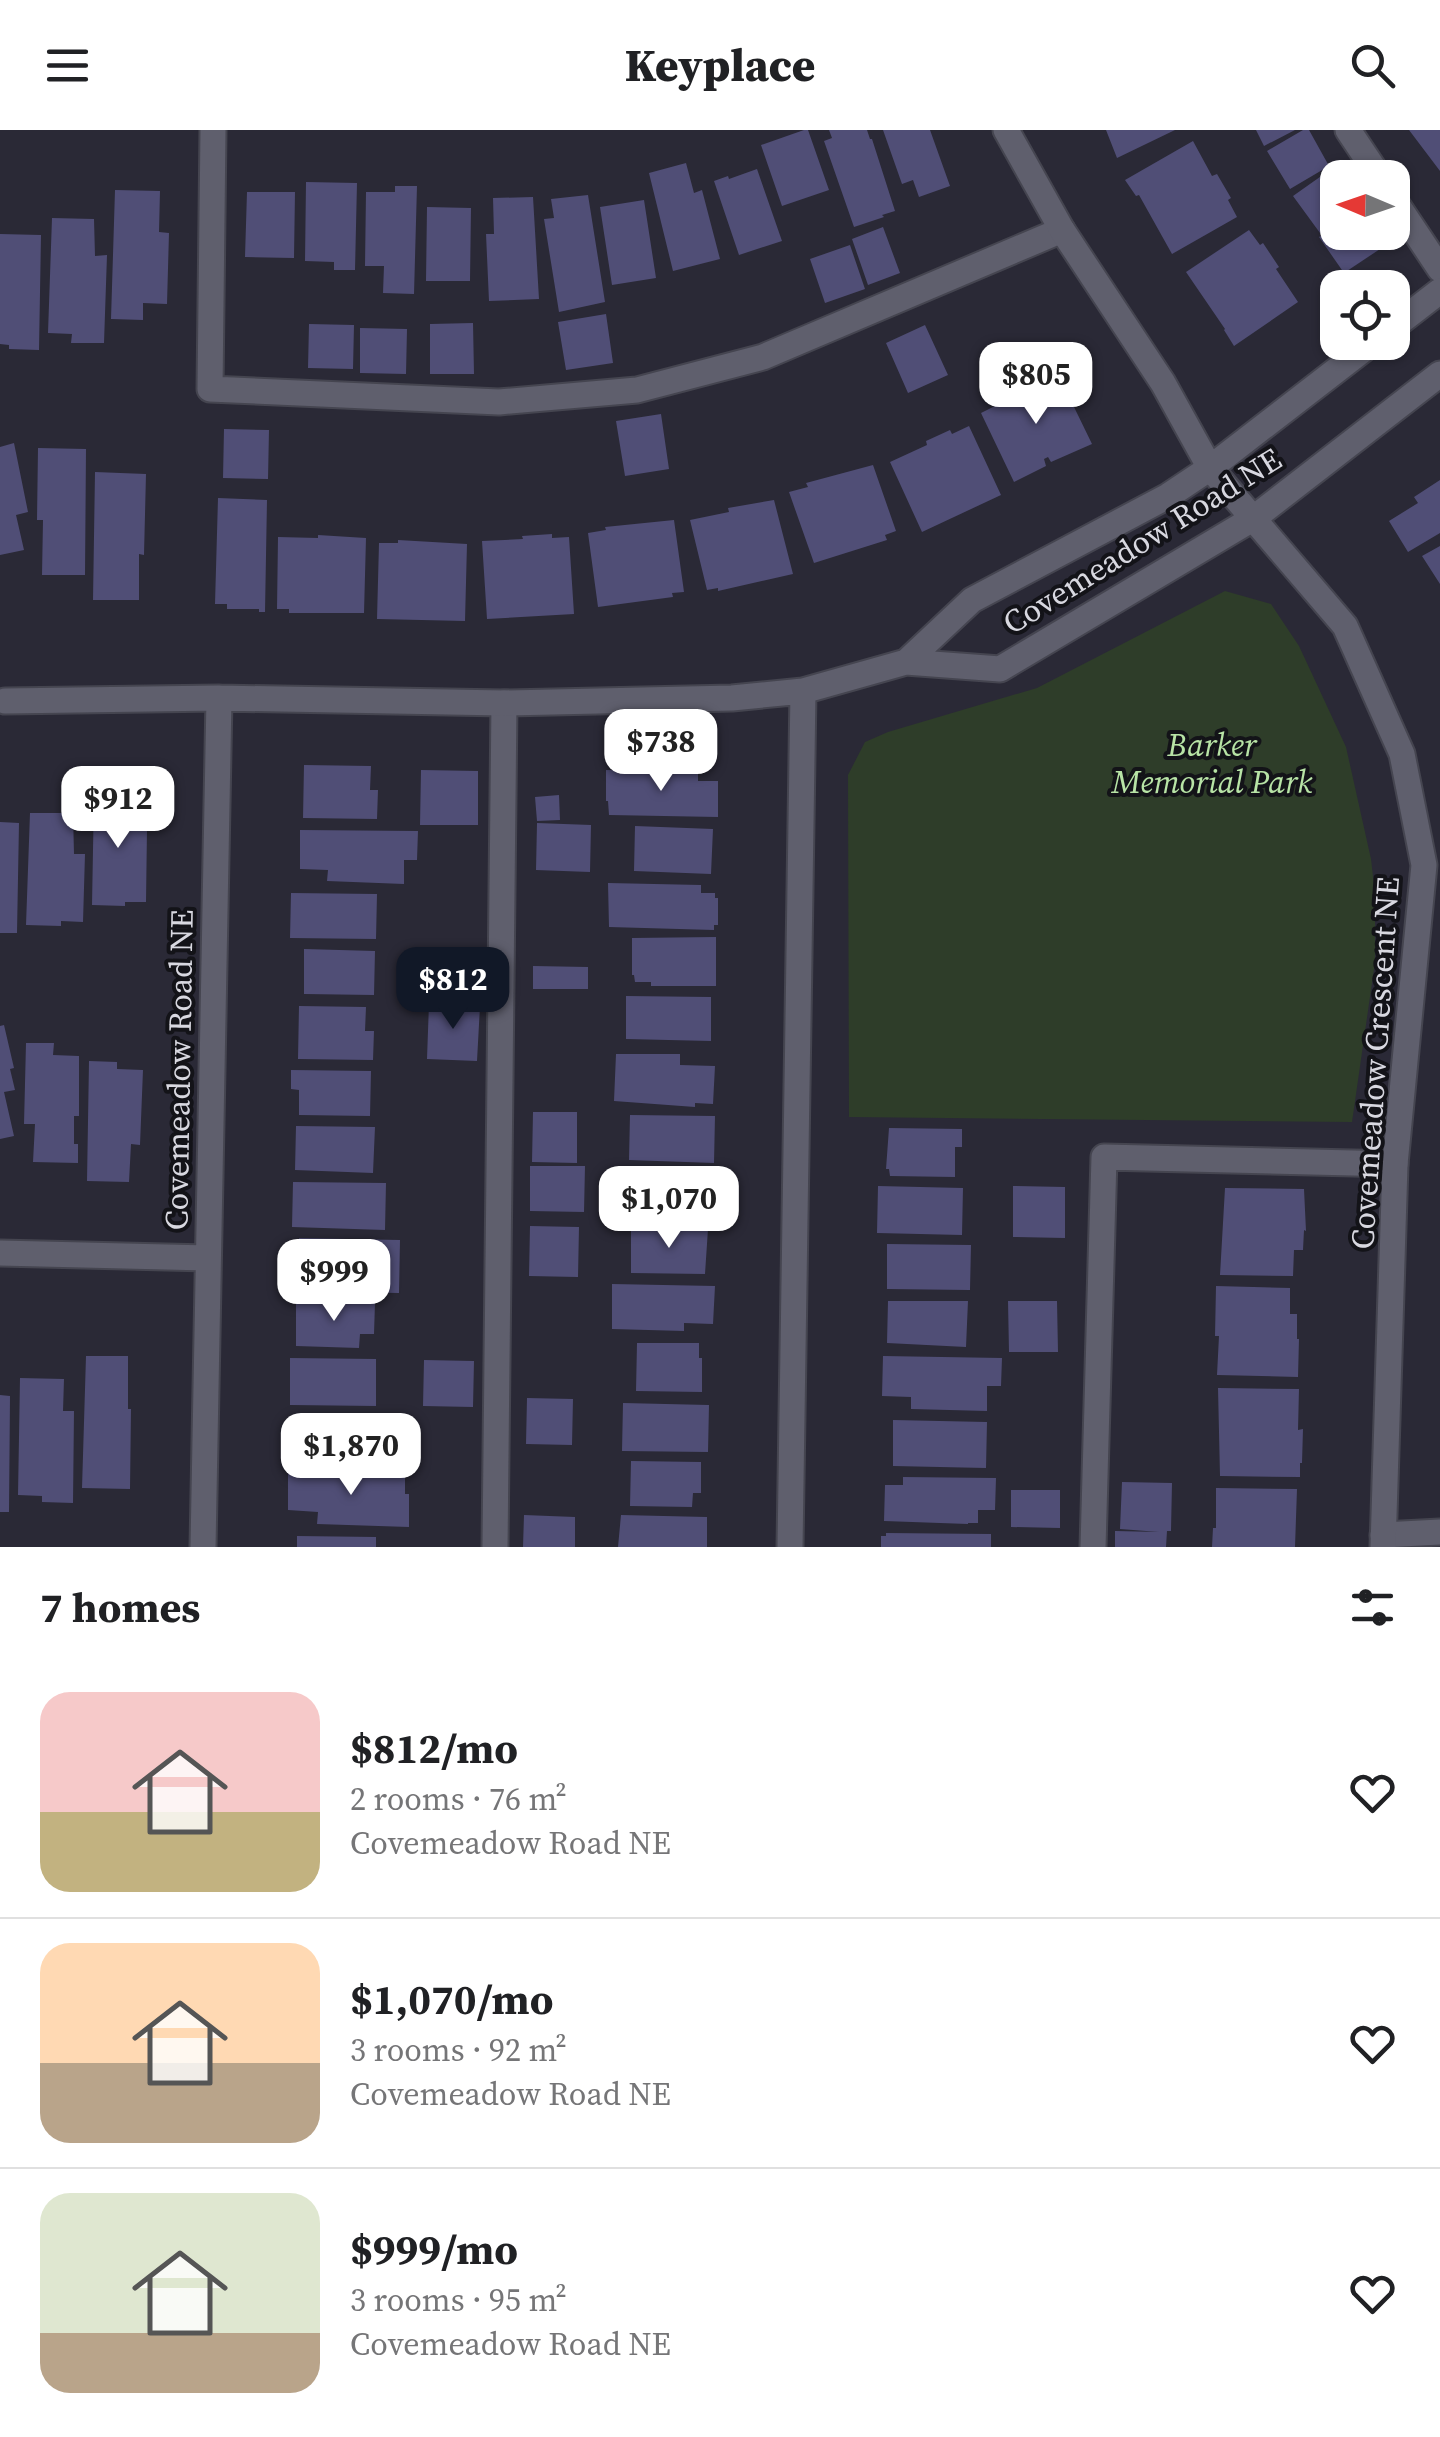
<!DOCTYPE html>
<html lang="en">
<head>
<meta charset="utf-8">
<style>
	body { margin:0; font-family:"Source Serif 4",serif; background:#f6f6f6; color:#202124; height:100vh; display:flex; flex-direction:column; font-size:38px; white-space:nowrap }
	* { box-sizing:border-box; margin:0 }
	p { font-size:32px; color:#757577 }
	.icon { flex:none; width:55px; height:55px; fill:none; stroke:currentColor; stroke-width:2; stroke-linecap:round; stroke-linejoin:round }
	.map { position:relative; height:1417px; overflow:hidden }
	.panel { display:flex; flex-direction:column; background:#fff; flex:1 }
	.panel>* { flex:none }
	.needle { width:65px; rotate:272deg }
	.buttons { position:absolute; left:1320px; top:30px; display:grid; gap:20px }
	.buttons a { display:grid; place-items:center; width:90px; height:90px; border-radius:20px; background:#fff; box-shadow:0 2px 8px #0004; font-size:50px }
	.price { position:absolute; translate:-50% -85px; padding:0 22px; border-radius:20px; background:#fff; color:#222; font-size:32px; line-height:65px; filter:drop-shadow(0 2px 5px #0008) }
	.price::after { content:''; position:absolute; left:50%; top:60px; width:30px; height:22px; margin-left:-15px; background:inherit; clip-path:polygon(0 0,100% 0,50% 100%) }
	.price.active { background:#111827; color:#fff }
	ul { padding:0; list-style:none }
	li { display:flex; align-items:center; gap:30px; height:250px; padding:0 40px }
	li+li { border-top:2px solid #e0e0e0 }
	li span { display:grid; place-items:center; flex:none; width:280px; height:200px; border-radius:30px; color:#555 }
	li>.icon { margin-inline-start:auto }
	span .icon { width:120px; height:120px; fill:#fffc; stroke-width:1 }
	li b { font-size:42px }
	h2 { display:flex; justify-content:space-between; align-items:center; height:120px; padding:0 40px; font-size:42px }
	header { display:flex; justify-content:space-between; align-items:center; height:130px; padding:0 40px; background:#fff; font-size:45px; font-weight:800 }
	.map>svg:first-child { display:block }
	.green { fill:#2e3d29 }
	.building { fill:#504e76 }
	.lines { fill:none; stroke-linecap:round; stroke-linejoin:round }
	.service-casing { stroke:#454550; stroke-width:29 }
	.minor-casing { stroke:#454550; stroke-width:29 }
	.service { stroke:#5f5f6d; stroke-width:25 }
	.minor { stroke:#5f5f6d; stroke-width:25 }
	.labels { text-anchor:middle; stroke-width:8; stroke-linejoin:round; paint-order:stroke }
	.street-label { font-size:32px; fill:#d8d8e0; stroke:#131318 }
	.park-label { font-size:32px; font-style:italic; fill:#b8e4a6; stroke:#131318 }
</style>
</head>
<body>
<header><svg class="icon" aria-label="menu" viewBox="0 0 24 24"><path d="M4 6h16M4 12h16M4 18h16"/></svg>Keyplace<svg class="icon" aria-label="search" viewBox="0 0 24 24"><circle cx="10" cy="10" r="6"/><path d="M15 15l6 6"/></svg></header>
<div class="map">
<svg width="1440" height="1417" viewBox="0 0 1440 1417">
	<rect width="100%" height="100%" fill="#2a2936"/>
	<!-- green -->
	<path class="green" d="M1225,461l46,13 28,42 47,101 25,112 4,35v68l-23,160 -503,-5 -1,-342 17,-33 23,-10 149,-44z"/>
	<!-- building -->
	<path class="building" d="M804,0h4l21,60 -47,16 -21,-61z
		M829,0h38l3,9h2l23,72 -13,4 2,2 -30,10 -30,-86 8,-3z
		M883,0h47l20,56 -31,11 -6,-17 -11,4z
		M1106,0h69l-58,28z
		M1256,0h39l-31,16z
		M1303,0h6l20,36 -39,23 -23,-38z
		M1409,0h31v41z
		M1193,11l19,35 5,-2 14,24 -3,2 9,17 -65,37 -33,-59 -3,1 -11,-16z
		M686,33l8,30 8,-3 18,69 -47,12 -24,-98z
		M1334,37l7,11h-3v42l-18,13 -27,-37z
		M757,39l25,72 -43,14 -25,-74 14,-5 1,3z
		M306,52l51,1 -2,87h-21v-8l-29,-1z
		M395,56h22l-3,108 -31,-1 1,-27h-19l1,-74h29z
		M115,60l45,1 -1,41 10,1 -2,71 -24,-1v17l-32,-1z
		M247,62h48l-1,66 -49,-1z
		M588,65l17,107 -46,10 -15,-93 10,-1 -3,-19z
		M533,67l6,102 -50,2 -3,-67h8l-1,-36z
		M644,70l12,78 -44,7 -12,-78z
		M427,77l44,1 -1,73h-44z
		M52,88l42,1 1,37 12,-1 -3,88h-33l1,-9 -24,-1z
		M1338,95v7h39l9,13 -42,28 -25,-36z
		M883,97l17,46 -32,12 -16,-46z
		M1249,100l11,15 3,-2 16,24 -3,2 22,33 -64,44 -10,-16 1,-1 -39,-57z
		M0,104l41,1 -2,115 -30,-1v-4l-9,-1z
		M850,115l15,44 -40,14 -15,-44z
		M606,184l7,49 -47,7 -8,-48z
		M473,193l1,51h-44v-50z
		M309,194l45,1 -1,44 -45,-1z
		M925,195l23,50 -40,18 -22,-50z
		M360,198l47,1 -1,45 -46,-1z
		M1058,244l34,70 -41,18 -3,-5 -4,2 2,7 -32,16 -33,-69 16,-8 -1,-3 25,-13 2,3z
		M661,284l8,55 -44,7 -9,-55z
		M969,296l32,69 -79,37 -32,-70 37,-17 -1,-4 24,-11 2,4z
		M224,299l45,1 -1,49 -45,-1z
		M14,313l14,69 -12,3 8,35 -24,5v-108z
		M38,318l48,1 -1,126h-43l1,-55h-6z
		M873,335l23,66 -11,4 2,5 -73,23 -25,-71 19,-5 -2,-4z
		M95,342l51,2 -2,81 -5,-1v46h-46z
		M1440,350v53l-32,19 -19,-31 29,-18 -4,-6z
		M218,368l49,2 -2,112h-6v-3h-32v-5h-12z
		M774,370l19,74 -75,17v-3l-11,2 -17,-70 39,-8 -1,-4z
		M674,390l10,72 -12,1 1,4 -75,10 -10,-74 18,-3 -1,-3z
		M552,404v4l17,-1 5,77 -87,5 -5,-78 41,-2 -1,-3z
		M318,405l48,3 -2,75h-75v-4h-12l1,-72 40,1z
		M398,410l69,4 -2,77 -88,-2 2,-76h19z
		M1440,416v38l-18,-28z
		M304,635l67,1 -1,24h8l-1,29 -74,-1z
		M421,640l57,1v54h-58z
		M606,640l92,1v10h20v36l-109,-2 -1,-14h-2z
		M94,664h45v34l8,1 -1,73h-21v4l-33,-1z
		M559,665l1,25 -23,1 -2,-24z
		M30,683h43l1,41h11l-2,68 -22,-1v5l-35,-1z
		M0,692l19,1 -2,110h-17z
		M537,693l54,2 -1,47 -54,-2z
		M635,696l78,3 -2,45 -77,-3z
		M300,700l118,1 -1,29h-13v24l-77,-3 1,-11 -28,-1z
		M608,753l93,2v8h14v5h3v27h-4v5l-105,-3z
		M291,763l86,1 -1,45 -86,-1z
		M716,807v49h-65v-4h-16l-1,-7h-2v-37z
		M428,818l53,1v50l-53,-1z
		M304,819l71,2 -1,44 -70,-1z
		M533,836l55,1v22h-55z
		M626,866l85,1v44l-85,-2z
		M429,873l51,3 -3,55 -50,-2z
		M299,876l67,1 -1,24h9l-1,29 -75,-1z
		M4,895l10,43 -4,1 5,21 -11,2 10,44 -14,3v-113z
		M26,913h28l-1,12 26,1v60h-5v28h4v19l-45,-1 2,-38h-11z
		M616,924h64v11l35,1 -2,38 -18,-1v4l-81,-6z
		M89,931l28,1v7l26,1 -3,75 -9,-1 -2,38 -42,-1z
		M291,940l80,1 -1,45 -71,-1v-25l-8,-1z
		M533,982h44v51l-45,-1z
		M630,985l85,1 -1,47 -85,-3z
		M296,996l79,1 -2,46 -78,-3z
		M889,998l73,1v18h-7v30l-65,-1 -1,-7h-3z
		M530,1036h55l-1,46 -54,-1z
		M609,1041l108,1 -1,38 -19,-1v9l-91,-1v-33h2z
		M293,1052l93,1 -1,47 -93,-3z
		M878,1056l85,2 -1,47 -85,-2z
		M1013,1056l52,1v51l-52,-1z
		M1225,1058l79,1 2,42 -2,-1 -1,20h-9l-1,26 -73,-1z
		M530,1096l49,1 -1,50 -49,-1z
		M631,1098l77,1 -3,45 -74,-1z
		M299,1108l101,2 -1,53 -67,-1v-12h-33z
		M887,1114l84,1 -1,45 -83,-1z
		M612,1154l103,2 -2,38 -29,-1v8l-72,-2z
		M1216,1156l74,2v26h7v25h2l-1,38 -81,-2 2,-39h-4z
		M888,1171h80l-2,46 -79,-4z
		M1008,1171h49l1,51h-49z
		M296,1173h79l-1,31h-14l-1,14 -63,-2z
		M637,1213h62v15h3v34l-66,-1z
		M86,1226h42v53h3l-1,80 -48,-1z
		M883,1226l119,2 -1,28h-14v25l-76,-2v-12l-29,-1z
		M290,1228l86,1v47l-86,-1z
		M424,1230l50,1 -1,46 -50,-1z
		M20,1248l44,1 -1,32h11l-1,92 -31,-1v-6l-24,-1z
		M1218,1258l81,1 -1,41 5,-1 -1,34h-2v14l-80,-1z
		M0,1265l10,1 -1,116h-9z
		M527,1268l46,1 -1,46 -46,-1z
		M623,1273l86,2 -1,47 -86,-1z
		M292,1285l72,1 -1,45 -71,-1z
		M893,1290l94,2 -1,46 -93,-2z
		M631,1331l70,1v31h-8l-1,14 -62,-1z
		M288,1341l117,2v21h4v33l-92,-3 1,-12 -30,-2z
		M903,1347l93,1 -1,32h-17v13h-10v1l-84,-3 1,-36h18z
		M1122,1352l50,1 -1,48h-4l-1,16h-51v-16l44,1 -39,-3z
		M1216,1358l81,1 -2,58h-83l1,-19h3z
		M1011,1360h49v38l-49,-1z
		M524,1385l51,2v30h-52z
		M621,1385l86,2v30h-89z
		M886,1403l105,1v13h-110v-11h5z
		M297,1406l79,1v10h-79z"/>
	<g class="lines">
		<defs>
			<path id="service" d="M213,0l-3,259 289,13 138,-12 126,-33 299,-127
				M1348,0l32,48
				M1392,67l48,72
				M1383,1405l57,-3
				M495,1417l9,-844
				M1093,1417l11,-390 291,7"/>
			<path id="minor" d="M1006,0l56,100 101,153 47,85 135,158 57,128 22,111 -29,299 -12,383
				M1392,198l48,-37
				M906,532l66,-62 196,-104 42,-28 163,-126
				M5,571l214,-3 285,5 228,-5 71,-7 103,-29 94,7 254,-151 186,-144
				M0,1123l208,5
				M203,1417l16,-849
				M790,1417l13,-856"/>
		</defs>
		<!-- service casing -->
		<use href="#service" class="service-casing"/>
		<!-- minor casing -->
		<use href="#minor" class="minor-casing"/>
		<!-- service -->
		<use href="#service" class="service"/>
		<!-- minor -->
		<use href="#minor" class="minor"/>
	</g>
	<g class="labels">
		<!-- street labels -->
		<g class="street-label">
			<text transform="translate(1142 411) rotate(-32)" y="11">Covemeadow Road NE</text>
			<text transform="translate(1375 933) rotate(-86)" y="11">Covemeadow Crescent NE</text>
			<text transform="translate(179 940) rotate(-89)" y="11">Covemeadow Road NE</text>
		</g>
		<!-- park labels -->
		<g class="park-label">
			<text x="1212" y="626">Barker<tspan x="1212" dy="37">Memorial Park</tspan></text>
		</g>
	</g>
</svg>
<div class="buttons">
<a><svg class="needle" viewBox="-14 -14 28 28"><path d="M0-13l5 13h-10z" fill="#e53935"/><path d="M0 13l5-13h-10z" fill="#757577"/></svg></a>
<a><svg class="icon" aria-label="locate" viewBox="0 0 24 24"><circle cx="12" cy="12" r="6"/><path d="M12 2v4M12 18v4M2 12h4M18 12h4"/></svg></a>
</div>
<b class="price" style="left:1036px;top:297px">$805</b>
<b class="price" style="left:661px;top:664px">$738</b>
<b class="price" style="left:118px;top:721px">$912</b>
<b class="price active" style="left:453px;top:902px">$812</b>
<b class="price" style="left:669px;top:1121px">$1,070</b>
<b class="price" style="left:334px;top:1194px">$999</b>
<b class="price" style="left:351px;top:1368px">$1,870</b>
</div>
<section class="panel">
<h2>7 homes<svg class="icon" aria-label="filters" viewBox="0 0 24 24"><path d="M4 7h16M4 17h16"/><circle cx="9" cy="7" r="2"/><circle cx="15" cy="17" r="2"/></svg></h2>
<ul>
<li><span style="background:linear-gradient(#f6c9c9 60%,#c2b280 0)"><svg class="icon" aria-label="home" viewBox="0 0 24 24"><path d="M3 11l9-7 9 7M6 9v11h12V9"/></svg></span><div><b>$812/mo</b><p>2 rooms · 76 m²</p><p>Covemeadow Road NE</p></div><svg class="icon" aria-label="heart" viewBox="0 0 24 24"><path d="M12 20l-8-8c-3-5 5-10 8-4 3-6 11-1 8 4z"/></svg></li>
<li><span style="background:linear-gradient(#ffd9b3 60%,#b9a48a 0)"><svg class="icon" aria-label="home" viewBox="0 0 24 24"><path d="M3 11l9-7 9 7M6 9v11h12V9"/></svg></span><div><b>$1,070/mo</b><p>3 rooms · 92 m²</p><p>Covemeadow Road NE</p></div><svg class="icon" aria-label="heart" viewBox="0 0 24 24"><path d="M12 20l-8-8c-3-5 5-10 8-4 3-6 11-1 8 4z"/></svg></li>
<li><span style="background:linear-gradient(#dfe7d0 70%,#b9a48a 0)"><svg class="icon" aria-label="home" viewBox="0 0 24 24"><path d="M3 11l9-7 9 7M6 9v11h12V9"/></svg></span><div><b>$999/mo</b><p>3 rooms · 95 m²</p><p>Covemeadow Road NE</p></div><svg class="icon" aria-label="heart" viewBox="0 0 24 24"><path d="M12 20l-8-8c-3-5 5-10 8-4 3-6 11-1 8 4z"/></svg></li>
</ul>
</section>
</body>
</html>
